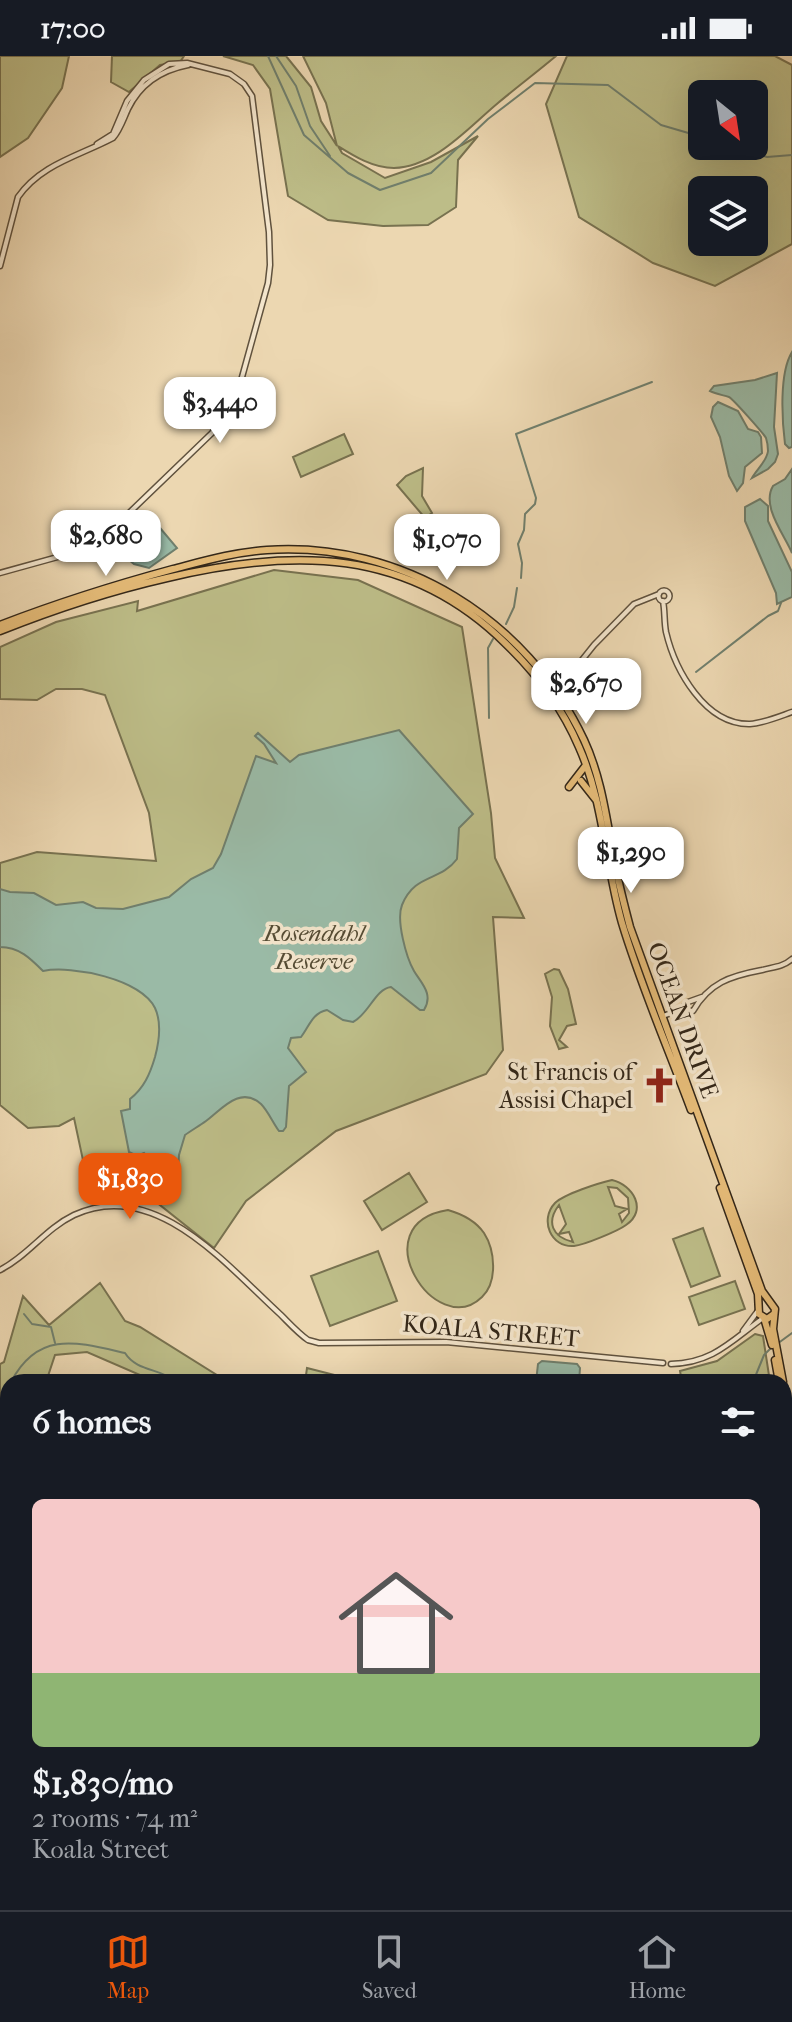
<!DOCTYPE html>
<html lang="en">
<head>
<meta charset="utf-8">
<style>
	body { margin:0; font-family:"IM FELL French Canon",serif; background:#242831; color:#f1f3f6; height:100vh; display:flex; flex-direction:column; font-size:30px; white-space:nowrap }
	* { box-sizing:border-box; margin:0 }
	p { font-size:26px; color:#9ea1a6 }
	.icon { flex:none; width:44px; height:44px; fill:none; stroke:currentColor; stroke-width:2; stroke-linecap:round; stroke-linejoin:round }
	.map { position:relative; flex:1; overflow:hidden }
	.details { position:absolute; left:0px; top:1318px; width:792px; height:536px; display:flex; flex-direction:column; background:#171b24; border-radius:24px 24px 0 0; box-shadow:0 8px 32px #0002 }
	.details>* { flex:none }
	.needle { width:52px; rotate:150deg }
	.controls { position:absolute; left:688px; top:24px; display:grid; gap:16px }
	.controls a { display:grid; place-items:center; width:80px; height:80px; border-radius:12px; background:#171b24; box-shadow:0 8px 32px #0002; font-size:40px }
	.price { position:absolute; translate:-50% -68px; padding:0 18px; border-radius:16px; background:#fff; color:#222; font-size:26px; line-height:52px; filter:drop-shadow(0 2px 4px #0008) }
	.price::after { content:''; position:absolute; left:50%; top:48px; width:24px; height:18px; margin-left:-12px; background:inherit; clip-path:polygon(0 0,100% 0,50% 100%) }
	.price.selected { background:#ea580c; color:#fff }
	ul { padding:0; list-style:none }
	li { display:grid; align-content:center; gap:16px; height:424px; padding:0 32px }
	li span { display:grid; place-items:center; height:248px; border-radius:12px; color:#555 }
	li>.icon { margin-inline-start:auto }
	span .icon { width:144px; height:144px; fill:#fffc; stroke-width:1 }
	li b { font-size:34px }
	h2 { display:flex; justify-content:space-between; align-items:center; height:96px; padding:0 32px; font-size:34px }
	.status { display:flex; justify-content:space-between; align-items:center; height:56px; padding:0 40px; background:#171b24; direction:ltr }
	.status svg { height:22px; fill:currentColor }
	.tabs { display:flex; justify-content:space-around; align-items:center; height:112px; border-top:2px solid #363941; background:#171b24; font-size:22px; color:#9ea1a6 }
	.tabs a { display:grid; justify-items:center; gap:4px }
	.tabs .selected { color:#ea580c }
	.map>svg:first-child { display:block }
	.green { fill:#bdbd88; stroke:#787250; stroke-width:2; fill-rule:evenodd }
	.water { fill:#9abaa6; stroke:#707f6d; stroke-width:2 }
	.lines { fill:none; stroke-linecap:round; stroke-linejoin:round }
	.stream { stroke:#707f6d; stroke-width:2 }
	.minor-casing { stroke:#60523e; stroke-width:7 }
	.major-casing { stroke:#322618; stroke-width:9 }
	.minor { stroke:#f3e5cc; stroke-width:4 }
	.major { stroke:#e6bc78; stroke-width:6 }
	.labels { text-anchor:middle; stroke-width:7; stroke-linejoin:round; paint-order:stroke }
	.park-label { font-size:24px; font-style:italic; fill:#554c34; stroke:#f3e5cc }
	.street-label { font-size:24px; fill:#322618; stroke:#f3e5cc }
	.poi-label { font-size:24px; fill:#322618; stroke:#f3e5cc; text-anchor:end }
</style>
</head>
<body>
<div class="status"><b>17:00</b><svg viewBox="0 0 49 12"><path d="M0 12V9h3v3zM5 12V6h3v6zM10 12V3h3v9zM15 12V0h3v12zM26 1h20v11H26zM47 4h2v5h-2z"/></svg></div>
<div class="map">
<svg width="792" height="1854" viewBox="0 0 792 1854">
	<rect width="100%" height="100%" fill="#ecd7b1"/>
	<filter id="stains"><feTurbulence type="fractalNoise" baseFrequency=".0025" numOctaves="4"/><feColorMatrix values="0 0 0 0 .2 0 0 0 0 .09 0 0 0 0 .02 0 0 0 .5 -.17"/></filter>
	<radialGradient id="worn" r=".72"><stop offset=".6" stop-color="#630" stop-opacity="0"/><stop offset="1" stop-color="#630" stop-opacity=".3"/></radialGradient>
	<!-- green -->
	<path class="green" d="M0,0h69l-7,32 -34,50 -28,19z
		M112,0h72l-4,6 -20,3 -31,27 -18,-10z
		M223,0h63l25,31 10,34 16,25 -11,-43 -23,-47h253c-19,16 -39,31 -58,47 -29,24 -63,64 -104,65 -21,0 -40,-12 -56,-22l4,7 43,25 46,-16 47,-26 -20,24 -2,47 -28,18 -45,1 -55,-6 -40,-24 -18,-107 -17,-24z
		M567,0h208l17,9v179l-77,42 -62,-23 -74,-46 -33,-113zM702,38h52v52h-52zM702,134h52v52h-52z
		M344,378l9,20 -52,23 -8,-20z
		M423,412l-1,28 10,17 -7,5 -28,-33 9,-9z
		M274,514l84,10 104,47 29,186 4,45 29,60 -31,-1 10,133 -17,24 -150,57 -90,70 -32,47 -63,-50 -64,-19 -13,-61 -15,8 -31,2 -28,-23v-242l37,-11 119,9 -7,-48 -44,-118 -23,-6h-26l-19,11 -37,-1v-52l56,-25 82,-21 -1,10z
		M554,913l5,1 9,19 8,35 -9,2 -8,14 8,7 -8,2 -9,-23 2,-29 -7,-23z
		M409,1117l18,29 -45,28 -18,-29z
		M612,1124c21,5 36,30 14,45 -8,6 -42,20 -52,21 -23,2 -35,-26 -19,-43 9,-9 44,-20 57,-23zM608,1131l9,1 11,10 1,15 -7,9 -3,-8 8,-5 -12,-3zM559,1149l7,19 -7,10 10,-2 4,10c-21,-5 -27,-20 -14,-37z
		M448,1154c14,4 27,10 36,23 11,17 14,49 -2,64 -46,45 -122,-73 -34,-87z
		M703,1172l17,48 -29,11 -18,-48z
		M378,1195l19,50 -67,25 -19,-50z
		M735,1225l10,28 -46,16 -10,-28z
		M100,1227l25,38 15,6 88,55h-72l-69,-30 -32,3 -9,27h-38v53l-5,4 -3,-8v-67l4,-2 19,-66 26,29z
		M755,1278l8,2 7,46h-88l-2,-11 37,-10z
		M307,1312l55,14h-57z
		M784,1394l8,20v67l-8,3z
		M792,1512v342h-81l-4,-8h77v-328z
		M0,1738l8,9v99h43l5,8h-48l-8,-19z"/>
	<!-- water -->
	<path class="water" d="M792,296v95l-3,1 -4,-4c-3,-24 -6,-71 7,-92z
		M777,317l-3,54 4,27 -3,8 -7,7 -16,9c5,-9 15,-17 16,-27 0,-3 -1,-10 -2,-13 -2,-4 -34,-40 -37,-41 -6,-2 -13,-3 -19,-6l4,-5 41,-6z
		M718,346l20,9 10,18 10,3 3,5 1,16 -17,14 -2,16 -6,8 -8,-15 -9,-39 -9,-20 2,-10z
		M792,413v84c-8,-19 -31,-47 -19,-67l12,-7z
		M760,443l8,7v15l24,51v25l-15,7 -1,-11 -31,-72v-14z
		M155,466l22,26 -28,20 -15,-4 -12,-10 28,-30z
		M399,674l74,84 -14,14 -2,31c-17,23 -42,14 -55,46 -6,15 4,52 12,66 7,12 20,23 10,39h-4l-29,-23c-16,2 -22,27 -38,35l-10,-2 -16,-10c-15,3 -18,17 -26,27l-10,1 -3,10 18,24 -17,14 -3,41 -3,4h-4c-6,-8 -11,-20 -18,-27 -21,-19 -40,6 -55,17 -7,5 -14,9 -21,14l-6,20 -1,16 -6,5 -11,-5 -17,-18 -7,3 -8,-4 -8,-41 9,-2v-10c14,-11 20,-25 25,-42 4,-15 7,-34 0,-49 -14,-29 -83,-43 -112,-37 -13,-13 -24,-24 -43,-24v-58l10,3 24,1 22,12 27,-3 13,6 27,1 46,-12 22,-18 22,-11 8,-14 35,-98 20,7 -12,-19 -9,-8 3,-3 32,29 9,-7z
		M542,1305l35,3 3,4 -1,14h-43l2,-18z"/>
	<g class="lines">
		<!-- stream -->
		<path class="stream" d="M268,0l36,79 44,38 32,17 51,-17 57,-54 47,-36 73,2 53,40 41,12
			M276,0l20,30 14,40 20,30
			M731,90l36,11 25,-2
			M521,522l1,-15 -4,-19 6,-14 1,-16 10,-10 1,-6 -20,-64 136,-52
			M506,568l8,-17 3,-19
			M696,616l72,-56 10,-5 3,-8
			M489,662l-1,-70 5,-9
			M24,1258l8,10 19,3 4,16
			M777,1288l15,-11
			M11,1326c27,-52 66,-40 114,-29 12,19 36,15 52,29
			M753,1326l11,-27 8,-8
			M0,1350l8,-18
			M784,1441l8,8
			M0,1777l8,25
			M23,1846l2,8"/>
		<defs>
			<path id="minor" d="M0,210l18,-69c23,-33 61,-41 95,-59 7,-8 10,-18 15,-29 12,-25 34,-39 60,-44
				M0,517l83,-23 19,-11 110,-106 14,-18 13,-27 29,-105 2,-18 -1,-33 -17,-136 -8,-12 -14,-10 -43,-11 -18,1 -25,16 -17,21 -14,33 -16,10
				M658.5 540a5.5 5.5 0 1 1 11 0a5.5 5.5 0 1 1-11 0Z
				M663,545c2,10 1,21 3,31 9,38 39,93 84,92 14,-1 28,-7 42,-12
				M548,636l26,-22 20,-25 40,-41 25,-10
				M680,954l8,-8 14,-5
				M663,960l16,-6 14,1c16,-28 37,-35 69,-41 11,-3 21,-3 30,-11
				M0,1214c28,-14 45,-41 74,-55 81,-38 153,51 207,100 9,9 17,18 27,25l11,3 127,-1 217,21
				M743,1275l14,-19
				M671,1308c42,-1 60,-23 92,-46
				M0,1459l8,4
				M186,1846l5,8"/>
			<path id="major" d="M0,569c57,-22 114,-40 173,-56 31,-8 62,-17 94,-19 135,-9 260,69 317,190 19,41 23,85 32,129 4,20 9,39 14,58l132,364 13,18 -2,20 10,53
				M0,575c55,-22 110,-40 167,-53 125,-30 241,-31 339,66 31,30 56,63 73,103 25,56 26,117 43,176 19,63 46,125 69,187
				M541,611l21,11
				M562,644l8,-27
				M581,725l15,19
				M569,731l17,-22
				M720,1132l38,106 1,20 8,5 7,-5
				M764,1262l8,27
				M775,1304l4,22
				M784,1330l8,40
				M784,1353l8,37
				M784,1505l8,-7
				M784,1511l8,-6
				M614,1846l1,8"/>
		</defs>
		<!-- minor casing -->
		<use href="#minor" class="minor-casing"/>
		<!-- major casing -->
		<use href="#major" class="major-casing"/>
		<!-- minor -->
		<use href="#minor" class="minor"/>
		<!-- major -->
		<use href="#major" class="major"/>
	</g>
	<!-- icons -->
	<defs>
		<symbol id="church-bare" viewBox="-9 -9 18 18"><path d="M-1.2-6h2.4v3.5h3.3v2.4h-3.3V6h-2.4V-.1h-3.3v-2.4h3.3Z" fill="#8f2418" stroke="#f3e5cc" stroke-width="2.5" paint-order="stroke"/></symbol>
	</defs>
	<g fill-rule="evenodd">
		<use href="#church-bare" x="634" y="1004" width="51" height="51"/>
	</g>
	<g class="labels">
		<!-- park labels -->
		<g class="park-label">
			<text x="314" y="885">Rosendahl<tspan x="314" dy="28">Reserve</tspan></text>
		</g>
		<!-- street labels -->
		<g class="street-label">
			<text transform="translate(683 964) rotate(70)" y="8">OCEAN DRIVE</text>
			<text transform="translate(491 1275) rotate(5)" y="8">KOALA STREET</text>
		</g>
		<!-- poi labels -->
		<g class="poi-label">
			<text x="633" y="1024">St Francis of<tspan x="633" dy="28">Assisi Chapel</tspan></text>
		</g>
	</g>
	<rect width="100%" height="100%" filter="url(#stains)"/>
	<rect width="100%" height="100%" fill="url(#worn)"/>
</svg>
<div class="controls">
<a><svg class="needle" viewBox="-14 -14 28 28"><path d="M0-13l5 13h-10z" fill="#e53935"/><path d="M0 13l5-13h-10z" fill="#9ea1a6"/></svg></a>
<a><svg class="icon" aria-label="layers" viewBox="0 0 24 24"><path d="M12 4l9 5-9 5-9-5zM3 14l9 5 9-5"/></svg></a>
</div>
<b class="price" style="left:220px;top:389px">$3,440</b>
<b class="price" style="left:106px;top:522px">$2,680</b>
<b class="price" style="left:447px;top:526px">$1,070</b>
<b class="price" style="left:586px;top:670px">$2,670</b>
<b class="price" style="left:631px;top:839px">$1,290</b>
<b class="price selected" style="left:130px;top:1165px">$1,830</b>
<section class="details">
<h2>6 homes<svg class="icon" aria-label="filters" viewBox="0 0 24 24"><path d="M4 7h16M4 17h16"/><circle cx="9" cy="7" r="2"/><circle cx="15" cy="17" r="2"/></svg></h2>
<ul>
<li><span style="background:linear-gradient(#f6c9c9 70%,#8fb573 0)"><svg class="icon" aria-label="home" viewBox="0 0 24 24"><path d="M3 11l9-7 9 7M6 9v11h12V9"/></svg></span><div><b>$1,830/mo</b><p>2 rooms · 74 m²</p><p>Koala Street</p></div></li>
</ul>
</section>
</div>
<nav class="tabs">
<a class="selected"><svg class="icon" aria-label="map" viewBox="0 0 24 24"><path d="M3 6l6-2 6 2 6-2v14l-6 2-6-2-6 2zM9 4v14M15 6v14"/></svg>Map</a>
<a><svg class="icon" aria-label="saved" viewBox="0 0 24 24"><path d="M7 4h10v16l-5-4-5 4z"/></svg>Saved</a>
<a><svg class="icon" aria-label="home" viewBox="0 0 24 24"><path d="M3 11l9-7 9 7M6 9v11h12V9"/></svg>Home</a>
</nav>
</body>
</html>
